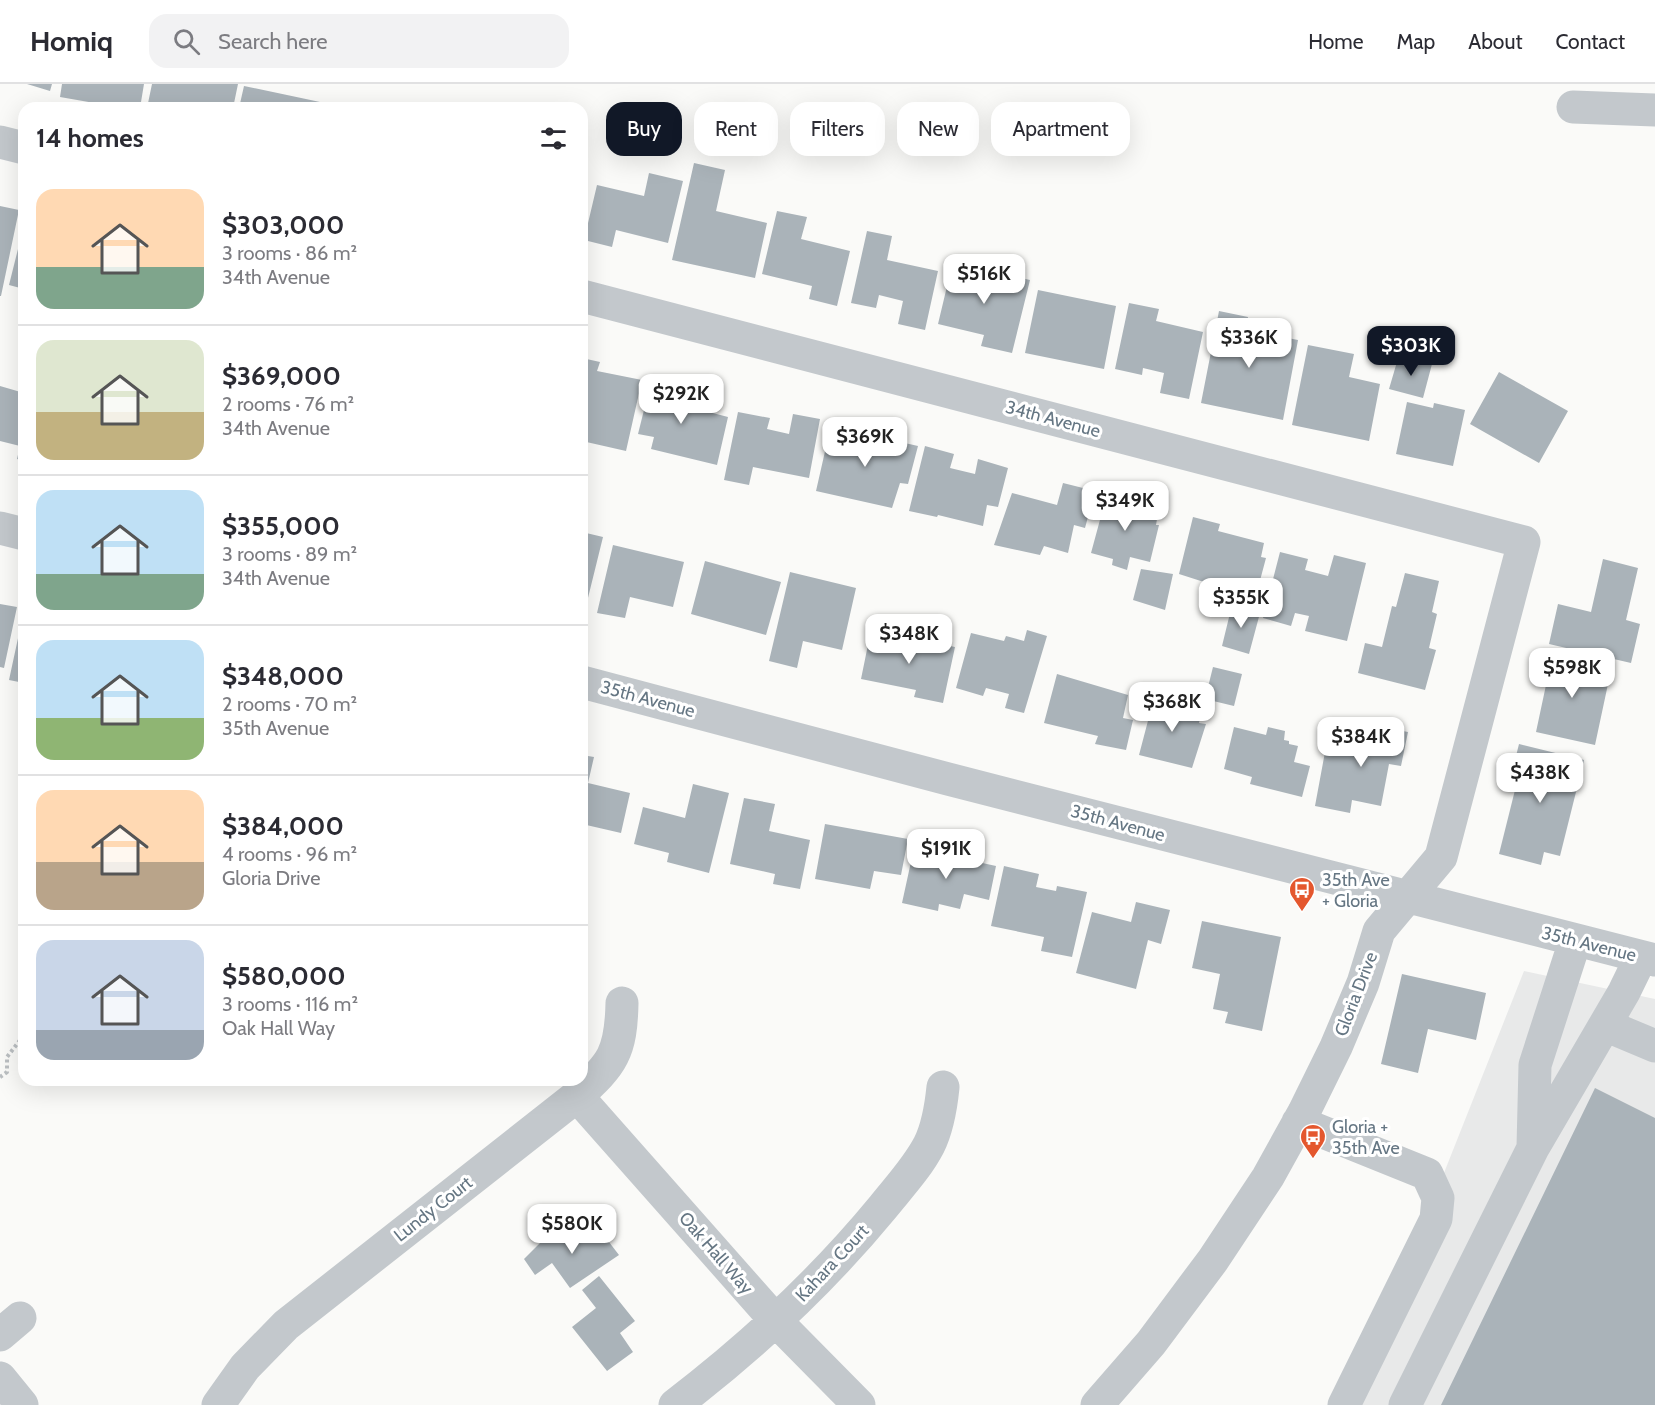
<!DOCTYPE html>
<html lang="en">
<head>
<meta charset="utf-8">
<style>
	body { margin:0; font-family:Cabin,sans-serif; background:#f2f2f3; color:#2b2b33; height:100vh; display:flex; flex-direction:column; font-size:22px; white-space:nowrap }
	* { box-sizing:border-box; margin:0 }
	p { font-size:20px; color:#7c7c81 }
	.icon { flex:none; width:33px; height:33px; fill:none; stroke:currentColor; stroke-width:2; stroke-linecap:round; stroke-linejoin:round }
	.map { position:relative; flex:1; overflow:hidden }
	.drawer { position:absolute; left:18px; top:18px; width:570px; height:984px; display:flex; flex-direction:column; background:#fff; border-radius:18px; box-shadow:0 6px 24px #0002 }
	.drawer>* { flex:none }
	.guide { position:absolute; left:606px; top:18px; width:570px; height:54px; display:flex; gap:12px }
	.price { position:absolute; translate:-50% -51px; padding:0 14px; border-radius:12px; background:#fff; color:#222; font-size:20px; line-height:39px; filter:drop-shadow(0 2px 3px #0008) }
	.price::after { content:''; position:absolute; left:50%; top:36px; width:18px; height:14px; margin-left:-9px; background:inherit; clip-path:polygon(0 0,100% 0,50% 100%) }
	.price.current { background:#111827; color:#fff }
	ul { padding:0; list-style:none }
	li { display:flex; align-items:center; gap:18px; height:150px; padding:0 18px }
	li+li { border-top:2px solid #e1e1e2 }
	li span { display:grid; place-items:center; flex:none; width:168px; height:120px; border-radius:18px; color:#555 }
	li>.icon { margin-inline-start:auto }
	span .icon { width:72px; height:72px; fill:#fffc; stroke-width:1 }
	li b { font-size:26px }
	h2 { display:flex; justify-content:space-between; align-items:center; height:72px; padding:0 18px; font-size:26px }
	.chip { padding:0 21px; border-radius:18px; background:#fff; box-shadow:0 6px 24px #0002; font-size:21px; line-height:54px }
	.chip.current { background:#111827; color:#fff }
	header { display:flex; align-items:center; gap:36px; box-sizing:border-box; height:84px; padding:0 30px; background:#fff; border-bottom:2px solid #e1e1e2 }
	header strong { font-size:28px }
	nav { display:flex; gap:33px; margin-inline-start:auto; font-size:21px }
	.search { width:420px; height:54px; background:#f2f2f3; display:flex; align-items:center; gap:15px; box-sizing:border-box; padding:0 21px; border-radius:18px; color:#7c7c81; font-size:22px }
	.map>svg:first-child { display:block }
	.built { fill:#e8e9e9 }
	.building { fill:#aab3b9 }
	.lines { fill:none; stroke-linecap:round; stroke-linejoin:round }
	.path { stroke:#bbbfc2; stroke-width:4; stroke-dasharray:3 3; stroke-linecap:butt }
	.minor { stroke:#c3c8cc; stroke-width:33 }
	.labels { text-anchor:middle; stroke-width:6; stroke-linejoin:round; paint-order:stroke }
	.street-label { font-size:18px; fill:#657683; stroke:#fff }
	.poi-label { font-size:18px; fill:#657683; stroke:#fff; text-anchor:start }
</style>
</head>
<body>
<header>
<strong>Homiq</strong>
<div class="search"><svg class="icon" aria-label="search" viewBox="0 0 24 24"><circle cx="10" cy="10" r="6"/><path d="M15 15l6 6"/></svg>Search here</div>
<nav><a>Home</a><a>Map</a><a>About</a><a>Contact</a></nav>
</header>
<div class="map">
<svg width="1655" height="1321" viewBox="0 0 1655 1321">
	<rect width="100%" height="100%" fill="#fafaf8"/>
	<!-- built -->
	<path class="built" d="M1524,887l131,28v406h-303z"/>
	<!-- building -->
	<path class="building" d="M27,0h25l-2,7z
		M62,0h82l-4,24h-17l-63,-11z
		M152,0h86l-5,24h-86z
		M244,2l76,16 -1,6h-80z
		M694,79l31,7 -9,41 51,12 -12,55 -83,-18z
		M649,89l34,8 -15,62 -52,-13 -4,17 -28,-7 13,-55 47,11z
		M0,122l19,4 -18,86h-1z
		M777,127l30,6 -6,22 49,12 -13,55 -28,-7 3,-13 -50,-12z
		M23,145h1v60l-15,-4z
		M867,147l25,5 -5,24 51,11 -13,59 -27,-6 5,-23 -24,-6 -3,13 -25,-5z
		M954,173l29,7 -3,14 18,5 2,-10 30,7 -18,73 -31,-7 3,-11 -46,-11z
		M1038,206l78,16 -12,63 -79,-16z
		M1129,219l30,6 -3,12 47,11 -14,67 -29,-6 4,-20 -21,-5 -1,7 -27,-6z
		M1219,227l29,6 -2,13 52,10 -15,80 -82,-17z
		M1308,261l46,9 -5,23 31,7 -11,57 -77,-16z
		M1399,271l33,9 -9,34 -34,-9z
		M582,274l18,4 -3,9 45,9 -16,71 -44,-10z
		M1499,288l69,39 -29,52 -69,-39z
		M652,294l31,7 -5,19 50,13 -11,48 -66,-16 3,-12 -16,-3z
		M0,302l24,7v68l-7,-2 3,-13 -20,-5z
		M1407,318l26,6 1,-5 31,7 -12,56 -57,-12z
		M738,328l32,6 -3,11 22,5 4,-20 27,5 -11,59 -56,-11 -4,18 -25,-5z
		M831,341l28,7 -3,13 24,6 3,-13 35,8 -10,38 -8,-1 -8,25 -76,-17z
		M925,362l29,8 -4,14 25,6 3,-15 30,9 -10,39 -11,-2 -4,21 -45,-11 -1,2 -28,-6z
		M1063,399l32,8 -10,37 -11,-3 -6,28 -24,-7 -4,9 -46,-10 18,-52 45,12z
		M1107,410l42,12 -2,11 10,2 -1,6h3l-9,37 -20,-5 -3,13 -15,-5 1,-6 -22,-6z
		M1193,433l27,7 -2,7 46,12 -3,14 5,1 -8,30 -23,-6 -3,9 -53,-17z
		M582,448l21,5 -18,73 -3,-1z
		M613,461l71,17 -11,45 -43,-10 -5,21 -28,-5z
		M1280,468l28,7 -3,11 23,6 6,-21 32,8 -19,78 -42,-10 4,-15 -14,-3 -4,13 -28,-8z
		M1603,475l35,9 -12,52 14,4 -9,39 -82,-19 9,-40 33,8z
		M705,477l76,21 -15,53 -75,-21z
		M1141,485l32,5 -8,36 -32,-10z
		M790,488l66,16 -14,62 -39,-9 -6,27 -28,-7z
		M1405,489l34,8 -7,31 5,2 -8,34 7,2 -11,40 -67,-17 7,-30 17,4 10,-41 4,1z
		M0,520l17,3 -13,61 -4,-1z
		M1232,521l28,8 -11,41 -27,-8z
		M23,531h1v68l-15,-3z
		M871,546l84,17 -12,56 -29,-6 2,-7 -55,-11z
		M1027,546l20,6 -23,77 -19,-5 4,-14 -23,-6 -3,8 -27,-8 15,-55 33,8 2,-5 18,5z
		M1542,571l69,15 -16,75 -59,-13 10,-47 -10,-2z
		M1213,583l29,7 -8,32 -29,-7z
		M1057,590l71,21 -5,23 10,2 -7,30 -31,-6 3,-8 -54,-13z
		M1155,610l24,6 -5,15 8,2 2,-8 17,4 -2,10 7,1 -14,44 -53,-13z
		M1356,638l52,10 -7,34 -12,-2 -8,42 -29,-6 -2,13 -35,-7 10,-54 24,4z
		M1234,643l32,8 2,-8 17,4 -1,9 5,1v3l9,2 -4,16 16,4 -8,31 -52,-13 2,-7 -28,-8z
		M1519,660l65,16 -24,96 -16,-4 -3,13 -42,-11 20,-80 -7,-2z
		M582,671l12,2 -6,26 42,10 -9,40 -39,-9z
		M693,700l36,9 -20,80 -42,-11 2,-9 -35,-9 9,-37 42,11z
		M744,714l31,6 -6,27 41,9 -10,49 -27,-5 2,-10 -45,-10z
		M825,740l83,15 -7,36 -27,-4 -4,18 -55,-10z
		M914,764l82,18 -7,34 -25,-6 -4,15 -21,-5 -1,7 -36,-8z
		M1004,782l35,8 -3,13 20,4 1,-5 30,6 -15,65 -31,-6 3,-14 -53,-11z
		M1136,818l34,8 -9,34 -13,-4 -12,49 -60,-16 16,-61 39,10z
		M1202,837l79,16 -19,94 -37,-8 3,-11 -15,-3 7,-35 -28,-6z
		M1402,890l84,19 -10,47 -48,-11 -10,44 -37,-9z
		M1595,1004l60,30v287h-214z
		M568,1139l14,18 17,-12 20,26 -49,33 -18,-25 -17,12 -11,-16 17,-17z
		M599,1192l36,45 -15,12 13,19 -26,19 -35,-44 24,-19 -14,-18z"/>
	<g class="lines">
		<!-- path -->
		<path class="path" d="M0,993l7,-5v-15l17,-22
			M282,996c7,3 20,5 26,0"/>
		<!-- minor -->
		<path class="minor" d="M1573,23l82,3
			M0,58l24,6
			M582,212l942,246 -83,315 -62,74 -16,52 -27,64 -32,65 -36,65 -55,83 -62,83 -54,62
			M0,444l24,6
			M582,598l366,97 707,181
			M1605,941l50,21
			M577,1012l199,225 83,84
			M1298,1038l129,52 11,24 -2,21 -92,186
			M1533,1063l2,-82 40,-124
			M0,1251l20,-17
			M0,1294l22,27
			M218,1321l27,-38 41,-42 291,-229c36,-32 44,-44 45,-93
			M675,1321c76,-58 147,-124 208,-198 16,-20 34,-39 46,-62 9,-18 12,-38 14,-58
			M1405,1321l128,-257 91,-156 17,-35"/>
	</g>
	<!-- icons -->
	<defs>
		<symbol id="bus-pin" viewBox="-11 -11 22 30"><path d="M0 17L-7.5 6A9.5 9.5 0 1 1 7.5 6Z" fill="#e4572e" stroke="#fff"/><path d="M-5-6H5V4H4V6H2V4H-2V6H-4V4H-5ZM-3.5-4V0h7V-4ZM-3.5 1.2v1.5H-2V1.2ZM2 1.2v1.5H3.5V1.2Z" fill="#fff"/></symbol>
	</defs>
	<g fill-rule="evenodd">
		<use href="#bus-pin" x="1287" y="791" width="30" height="40"/>
		<use href="#bus-pin" x="1298" y="1038" width="30" height="40"/>
	</g>
	<g class="labels">
		<!-- street labels -->
		<g class="street-label">
			<text transform="translate(1053 335) rotate(15)" y="6">34th Avenue</text>
			<text transform="translate(648 615) rotate(15)" y="6">35th Avenue</text>
			<text transform="translate(1118 739) rotate(15)" y="6">35th Avenue</text>
			<text transform="translate(1589 860) rotate(14)" y="6">35th Avenue</text>
			<text transform="translate(1356 910) rotate(-69)" y="6">Gloria Drive</text>
			<text transform="translate(433 1125) rotate(-38)" y="6">Lundy Court</text>
			<text transform="translate(716 1169) rotate(49)" y="6">Oak Hall Way</text>
			<text transform="translate(832 1179) rotate(-47)" y="6">Kahara Court</text>
		</g>
		<!-- poi labels -->
		<g class="poi-label">
			<text x="1322" y="802">35th Ave<tspan x="1322" dy="21">+ Gloria</tspan></text>
			<text x="1332" y="1049">Gloria +<tspan x="1332" dy="21">35th Ave</tspan></text>
		</g>
	</g>
</svg>
<b class="price" style="left:984px;top:221px">$516K</b>
<b class="price" style="left:1249px;top:285px">$336K</b>
<b class="price current" style="left:1411px;top:293px">$303K</b>
<b class="price" style="left:681px;top:341px">$292K</b>
<b class="price" style="left:865px;top:384px">$369K</b>
<b class="price" style="left:1125px;top:448px">$349K</b>
<b class="price" style="left:1241px;top:545px">$355K</b>
<b class="price" style="left:909px;top:581px">$348K</b>
<b class="price" style="left:1572px;top:615px">$598K</b>
<b class="price" style="left:1172px;top:649px">$368K</b>
<b class="price" style="left:1361px;top:684px">$384K</b>
<b class="price" style="left:1540px;top:720px">$438K</b>
<b class="price" style="left:946px;top:796px">$191K</b>
<b class="price" style="left:572px;top:1171px">$580K</b>
<div class="guide">
<a class="chip current">Buy</a>
<a class="chip">Rent</a>
<a class="chip">Filters</a>
<a class="chip">New</a>
<a class="chip">Apartment</a>
</div>
<section class="drawer">
<h2>14 homes<svg class="icon" aria-label="filters" viewBox="0 0 24 24"><path d="M4 7h16M4 17h16"/><circle cx="9" cy="7" r="2"/><circle cx="15" cy="17" r="2"/></svg></h2>
<ul>
<li><span style="background:linear-gradient(#ffd9b3 65%,#7fa58c 0)"><svg class="icon" aria-label="home" viewBox="0 0 24 24"><path d="M3 11l9-7 9 7M6 9v11h12V9"/></svg></span><div><b>$303,000</b><p>3 rooms · 86 m²</p><p>34th Avenue</p></div></li>
<li><span style="background:linear-gradient(#dfe7d0 60%,#c2b280 0)"><svg class="icon" aria-label="home" viewBox="0 0 24 24"><path d="M3 11l9-7 9 7M6 9v11h12V9"/></svg></span><div><b>$369,000</b><p>2 rooms · 76 m²</p><p>34th Avenue</p></div></li>
<li><span style="background:linear-gradient(#bfe0f5 70%,#7fa58c 0)"><svg class="icon" aria-label="home" viewBox="0 0 24 24"><path d="M3 11l9-7 9 7M6 9v11h12V9"/></svg></span><div><b>$355,000</b><p>3 rooms · 89 m²</p><p>34th Avenue</p></div></li>
<li><span style="background:linear-gradient(#bfe0f5 65%,#8fb573 0)"><svg class="icon" aria-label="home" viewBox="0 0 24 24"><path d="M3 11l9-7 9 7M6 9v11h12V9"/></svg></span><div><b>$348,000</b><p>2 rooms · 70 m²</p><p>35th Avenue</p></div></li>
<li><span style="background:linear-gradient(#ffd9b3 60%,#b9a48a 0)"><svg class="icon" aria-label="home" viewBox="0 0 24 24"><path d="M3 11l9-7 9 7M6 9v11h12V9"/></svg></span><div><b>$384,000</b><p>4 rooms · 96 m²</p><p>Gloria Drive</p></div></li>
<li><span style="background:linear-gradient(#c9d6e8 75%,#9aa5b1 0)"><svg class="icon" aria-label="home" viewBox="0 0 24 24"><path d="M3 11l9-7 9 7M6 9v11h12V9"/></svg></span><div><b>$580,000</b><p>3 rooms · 116 m²</p><p>Oak Hall Way</p></div></li>
</ul>
</section>
</div>
</body>
</html>
